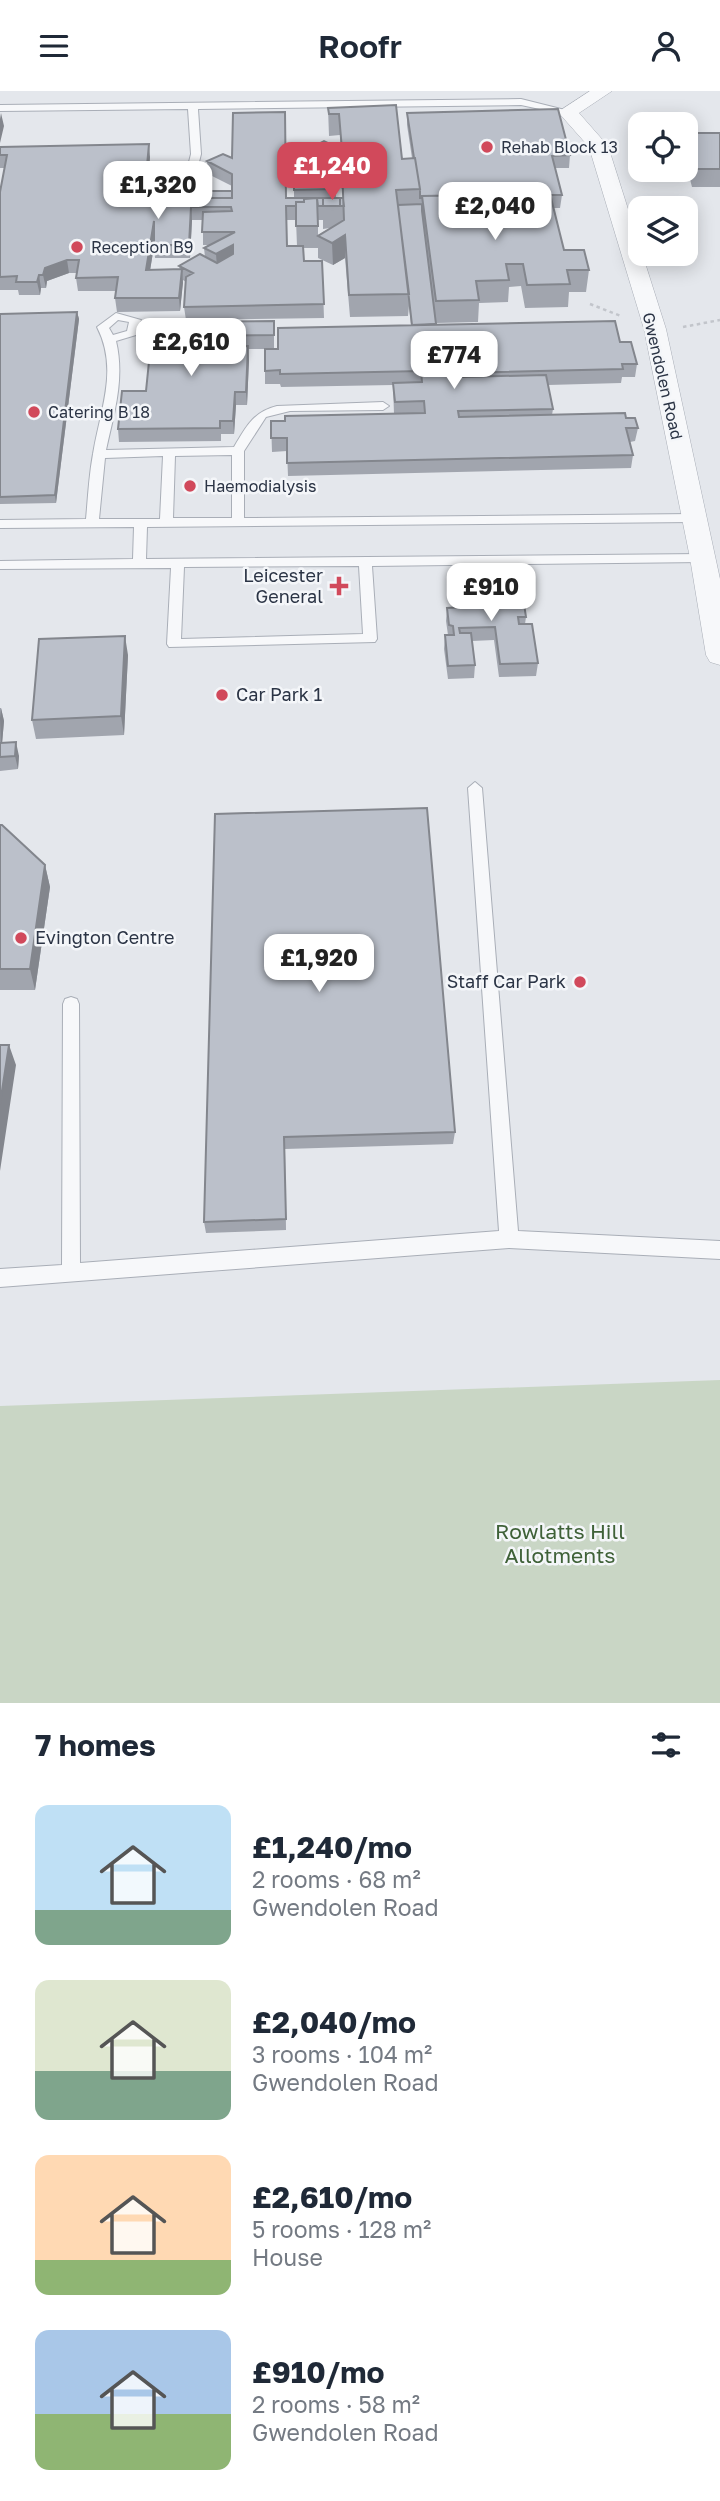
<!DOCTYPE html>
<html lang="en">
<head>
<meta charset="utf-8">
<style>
	body { margin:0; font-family:"Golos Text",sans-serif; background:#f6f6f7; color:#1f2937; height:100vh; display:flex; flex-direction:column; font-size:26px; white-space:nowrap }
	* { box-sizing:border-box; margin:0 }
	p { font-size:23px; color:#747a83 }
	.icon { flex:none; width:38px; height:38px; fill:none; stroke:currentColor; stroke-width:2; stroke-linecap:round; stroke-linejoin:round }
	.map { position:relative; height:1612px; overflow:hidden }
	.drawer { display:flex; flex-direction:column; background:#fff; flex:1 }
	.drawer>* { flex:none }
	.buttons { position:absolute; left:628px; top:21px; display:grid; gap:14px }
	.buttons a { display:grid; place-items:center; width:70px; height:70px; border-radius:14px; background:#fff; box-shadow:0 4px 18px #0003; font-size:35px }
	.price { position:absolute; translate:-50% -60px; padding:0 16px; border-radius:14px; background:#fff; color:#222; font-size:23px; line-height:46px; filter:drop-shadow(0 2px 4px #0008) }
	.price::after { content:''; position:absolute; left:50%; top:42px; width:21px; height:16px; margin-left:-10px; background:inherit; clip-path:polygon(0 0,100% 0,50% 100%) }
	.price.current { background:#d1495b; color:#fff }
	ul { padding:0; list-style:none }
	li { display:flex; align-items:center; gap:21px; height:175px; padding:0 35px }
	li span { display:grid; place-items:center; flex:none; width:196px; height:140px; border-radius:14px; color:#555 }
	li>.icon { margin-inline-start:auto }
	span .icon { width:84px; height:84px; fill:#fffc; stroke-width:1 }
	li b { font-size:30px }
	h2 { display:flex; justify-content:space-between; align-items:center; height:84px; padding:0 35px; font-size:30px }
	header { display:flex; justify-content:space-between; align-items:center; height:91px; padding:0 35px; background:#fff; font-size:32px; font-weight:600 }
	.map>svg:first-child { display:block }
	.green { fill:#c9d6c5 }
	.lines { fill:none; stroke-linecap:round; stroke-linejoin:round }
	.service-casing { stroke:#a9aeb7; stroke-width:2 }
	.minor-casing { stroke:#a9aeb7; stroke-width:1 }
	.path { stroke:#c2c5cb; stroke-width:2.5; stroke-dasharray:3.5 3.5; stroke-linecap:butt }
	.service { fill:#f7f8fa; fill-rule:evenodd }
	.minor { fill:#f7f8fa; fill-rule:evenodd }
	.wall { fill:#a1a5ae; fill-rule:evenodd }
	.shaded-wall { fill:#83868d }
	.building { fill:#bbc0ca; stroke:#83868d; stroke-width:2 }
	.poi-dot { fill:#d1495b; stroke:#f4f6f9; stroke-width:2.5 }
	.labels { text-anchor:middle; stroke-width:5; stroke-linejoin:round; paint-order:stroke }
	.far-poi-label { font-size:16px; fill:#2b3445; stroke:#f4f6f9; text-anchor:start }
	.far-street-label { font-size:16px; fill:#2b3445; stroke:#f4f6f9 }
	.poi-label { font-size:18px; fill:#2b3445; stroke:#f4f6f9; text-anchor:end }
	.near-park-label { font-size:21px; fill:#3f6138; stroke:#f4f6f9 }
</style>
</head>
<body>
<header><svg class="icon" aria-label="menu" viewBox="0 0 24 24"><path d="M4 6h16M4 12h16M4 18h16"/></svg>Roofr<svg class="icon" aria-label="person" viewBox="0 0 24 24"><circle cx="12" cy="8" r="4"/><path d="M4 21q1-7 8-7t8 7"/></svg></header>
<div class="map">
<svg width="720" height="1612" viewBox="0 0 720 1612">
	<rect width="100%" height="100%" fill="#e4e7ec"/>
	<!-- green -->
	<path class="green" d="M720,1289v323h-720v-297z"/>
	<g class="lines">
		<defs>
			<path id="service" d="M521,8l52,13 -5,3 -47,-10 -323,4 3,45 -7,28 -5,3 -5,-3 7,-28 -3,-45 -188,2v-6z
				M116,222l25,7 -5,15 -20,6c9,38 -2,72 -10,109l128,-3c12,-20 19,-35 43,-41l106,-4 6,4 -6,4 -93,1 -24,6 -22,34v67l450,-4 6,4 -6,4 -547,5 -1,32 557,-5 7,4 -7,4 -331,4 5,73 -2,3 -206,5 -2,-3 4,-76 -171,1v-8l133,-2 1,-32 -134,1v-8l86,-1c2,-21 3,-44 7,-65 7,-44 26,-84 4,-127zM118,229l11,2 -2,9 -14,4 -4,-7zM232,364v63h-59l2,-62zM163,365l-3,63h-61l6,-61zM359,475l4,68 -182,5 3,-72z
				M475,691l7,6 36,443 202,10v18l-211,-11 -509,39v-18l62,-4 1,-261 2,-5 6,-2 6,2 2,5 1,259 419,-32 -31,-443z"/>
			<path id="minor" d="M590,0h22l-33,22 29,33 58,183 54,250v86l-10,-3 -4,-7 -16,-97 -46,-229 -55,-182 -31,-35z"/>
		</defs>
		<!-- service casing -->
		<use href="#service" class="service-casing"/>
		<!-- minor casing -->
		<use href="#minor" class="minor-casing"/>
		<!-- path -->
		<path class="path" d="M590,213l31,12
			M683,236l37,-7"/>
		<!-- service -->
		<use href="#service" class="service"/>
		<!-- minor -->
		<use href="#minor" class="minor"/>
	</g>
	<!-- wall -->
	<path class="wall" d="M396,14l6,54 10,-1 -5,-33v-12l163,42 -1,13h-14l7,27 -2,13h-6l10,42 25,20 -3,22h-17l-1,15 -43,1 -4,-22 -12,1 -1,15 -29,1 -1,19 -42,1v1l184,18 17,22 -2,13h-13l-1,6 -73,2 5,24 -1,6 74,3 12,10 -3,13 -5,1 3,13 -2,13 -343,8 -1,-25 -15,1 -1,-31 123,-7 -1,-29 -112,2 -1,-3h-15v-13l13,-22 133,-24 -2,-19 -1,10 -58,1 -5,-59 -12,7 -15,-7v-10h-14v13h18l2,57 -138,2 -2,-13 2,-25 -3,-2 -3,31 -63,1 -2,-14 1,-7h-38l-2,-13v-5h-7l-22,8 -1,7h-5l-1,7h-21l-1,-5h-18v-98l5,-24h-5v-21l150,10 -4,41h15l71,-7v-5l-24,-12 -1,-13 80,37h7v-42h13v-6l34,-1 -1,-14 -11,1 -1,-28zM336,95l7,3v9h-7zM192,129h11v25h5l-4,3 1,9 -26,9 1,4h-30l4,-24 1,12h35zM287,129h9l1,26h-10zM318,129h5v9l7,-1 -12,7z
		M686,42h34v54h-28l-6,-23z
		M77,221l2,7 -23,184 -56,1v-190z
		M153,231l121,12v15h-26l1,11 -2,45h-11l-2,29h-13v7l-102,1 -1,-13 28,-38z
		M460,485l29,9 37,32 -1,7 13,39 -2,13 -37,1 -5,-37 -22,1 3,24 -1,13 -26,1 -4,-30 1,-14h3l-2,-14 1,-13h14l-2,-18z
		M128,564l-4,80 -88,4 -4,-19z
		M0,617h1l3,13 -2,22 17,13 -1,13 -18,2z
		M215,723l240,318 -2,12 -168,5 1,81 -80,3 -2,-11z
		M0,734l45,40 5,22 -15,103h-35z"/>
	<!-- shaded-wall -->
	<path class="shaded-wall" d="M1,22l3,13 -4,17v-24z
		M149,53l1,13 -5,54 -1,-13z
		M191,116l1,13 -2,38 -1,-13z
		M154,130l2,13 -8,49 -2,-13z
		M345,144v23l-12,7 -1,-22z
		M233,154l1,14 -17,8 -1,-13z
		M67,169l2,13 -22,8 -1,7 -3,-13 2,-7z
		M182,178l1,14 -3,28 -1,-13z
		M39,184l2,13 -1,7 -3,-13z
		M77,221l2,7 -23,184 -1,-8z
		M248,255l1,14 -2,45 -1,-13z
		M235,301l1,13 -2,29 -1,-13z
		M125,545l3,19 -4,80 -3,-19z
		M1,617l3,13 -3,35 -1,-38z
		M16,651l3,14 -1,13 -3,-13z
		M45,774l5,22 -15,103 -5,-21z
		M9,954l7,20 -16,106v-67z"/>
	<!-- building -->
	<path class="building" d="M396,14l6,54 13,-1 5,31 -24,1 13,104 -60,1 -4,-60 -13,8 -14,-7 26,-16 -2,-53 -35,-17 17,-9 18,9 -3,-36h-10l-1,-6z
		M558,18l12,46 -18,1 10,39h-11l-1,-1 -128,2v2h-2v-9l-5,-31h-1l-7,-45z
		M285,21l1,86h57l1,8h-4v-8h-17v8h-5l-1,-8 -13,1v3h-8v4h-10l1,40h16l1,15h18l2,43 -140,3 2,-30 7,-4 -14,-7 21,-12 17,9 16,-9v-9l-17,9 -12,-6 31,-16h-33l1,-20 29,-1 -1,-4h-40l-2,38h-35v-24l-8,49 36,-1 -3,29h-64l3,-21 -42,1 3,-18h-12l-22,8 -2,7h-4l-2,7h-21l1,-6 -17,1v-85l7,-37h-7v-8l149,-3 -5,54h88v-24l-25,-13 16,-7 9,4 1,-45z
		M686,42h34v36h-25z
		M294,65h18v12l23,-1 1,22 -42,1z
		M162,100h70v7h-71z
		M550,103l14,56h20l5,20h-22l3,14 -43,1 -4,-21h-17l3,16 -33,1 3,19 -43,1 -14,-105z
		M317,107l1,28h-22v-24h8v-3z
		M323,107h17v8h-17z
		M422,113v7l14,113 -24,1 -3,-26 -11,-94z
		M77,221l-22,183 -55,2v-183z
		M274,230v14l-98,1 -1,11 73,-1 -2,46h-11l-2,29h-13v7l-102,1 4,-38h24l7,-69z
		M615,230l5,21h11l6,22h-15l1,5 -161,4 1,4 83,-2 7,34 -95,2 1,6 166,-4 1,5h9l3,10h-12l7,27 -346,8v-25h-16v-17h14v-5l140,-3 -1,-12 -29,1 -2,-19 29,-1 -1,-11 -141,3v-4l-15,1v-22h13v-21z
		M460,485h28l1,9 32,-1 5,33h-8l1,7h13l6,39 -38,1 -5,-37 -36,1 1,5h11l4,32 -27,1 -3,-31h9l-1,-9 -4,-1 -2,-17 17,-1z
		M125,545l-4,80 -89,4 7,-81z
		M16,651l-1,14 -15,1v-14z
		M427,717l28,324 -171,5 2,82 -82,3 11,-408z
		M0,734h2l43,40 -15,104h-30z
		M0,954h9l-9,59z"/>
	<!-- markers -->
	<g class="poi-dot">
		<circle cx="487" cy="56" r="7"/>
		<circle cx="77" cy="156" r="7"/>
		<circle cx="34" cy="321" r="7"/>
		<circle cx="190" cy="395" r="7"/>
		<path d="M335.5 484.5h7v7h7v7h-7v7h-7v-7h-7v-7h7z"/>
		<circle cx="222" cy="604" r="7"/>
		<circle cx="21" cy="847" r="7"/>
		<circle cx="580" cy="891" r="7"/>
	</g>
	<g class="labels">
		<!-- far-poi labels -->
		<g class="far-poi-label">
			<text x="501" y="62">Rehab Block 13</text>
			<text x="91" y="162">Reception B9</text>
			<text x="48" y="327">Catering B 18</text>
			<text x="204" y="401">Haemodialysis</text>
		</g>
		<!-- far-street labels -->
		<g class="far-street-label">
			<text transform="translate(663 285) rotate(77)" y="6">Gwendolen Road</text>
		</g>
		<!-- poi labels -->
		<g class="poi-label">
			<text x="323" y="491">Leicester<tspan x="323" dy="21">General</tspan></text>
			<text x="236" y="610" text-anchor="start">Car Park 1</text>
			<text x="35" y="853" text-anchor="start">Evington Centre</text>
			<text x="566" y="897">Staff Car Park</text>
		</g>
		<!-- near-park labels -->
		<g class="near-park-label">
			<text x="560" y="1448">Rowlatts Hill<tspan x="560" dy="24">Allotments</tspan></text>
		</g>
	</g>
</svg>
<div class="buttons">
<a><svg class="icon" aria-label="locate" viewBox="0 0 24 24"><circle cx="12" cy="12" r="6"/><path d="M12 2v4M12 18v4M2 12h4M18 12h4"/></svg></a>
<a><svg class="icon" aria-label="layers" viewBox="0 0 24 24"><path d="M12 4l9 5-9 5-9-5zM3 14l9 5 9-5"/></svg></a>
</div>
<b class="price current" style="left:332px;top:111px">£1,240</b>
<b class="price" style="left:158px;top:130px">£1,320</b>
<b class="price" style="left:495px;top:151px">£2,040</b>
<b class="price" style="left:191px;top:287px">£2,610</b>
<b class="price" style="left:454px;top:300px">£774</b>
<b class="price" style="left:491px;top:532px">£910</b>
<b class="price" style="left:319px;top:903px">£1,920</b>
</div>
<section class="drawer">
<h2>7 homes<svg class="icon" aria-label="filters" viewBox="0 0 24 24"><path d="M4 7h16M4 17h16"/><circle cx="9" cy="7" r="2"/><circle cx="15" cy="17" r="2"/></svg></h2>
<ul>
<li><span style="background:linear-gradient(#bfe0f5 75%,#7fa58c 0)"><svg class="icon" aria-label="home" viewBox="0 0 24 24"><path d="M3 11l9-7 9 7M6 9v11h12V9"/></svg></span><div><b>£1,240/mo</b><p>2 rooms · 68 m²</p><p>Gwendolen Road</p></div></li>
<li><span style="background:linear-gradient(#dfe7d0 65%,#7fa58c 0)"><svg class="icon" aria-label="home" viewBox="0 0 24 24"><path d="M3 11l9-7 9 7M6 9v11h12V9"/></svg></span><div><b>£2,040/mo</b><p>3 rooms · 104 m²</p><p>Gwendolen Road</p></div></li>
<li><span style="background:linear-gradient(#ffd9b3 75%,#8fb573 0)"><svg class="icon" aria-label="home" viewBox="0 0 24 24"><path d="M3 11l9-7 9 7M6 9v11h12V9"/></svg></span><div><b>£2,610/mo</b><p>5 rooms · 128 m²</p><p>House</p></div></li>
<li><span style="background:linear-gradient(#a9c7e8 60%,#8fb573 0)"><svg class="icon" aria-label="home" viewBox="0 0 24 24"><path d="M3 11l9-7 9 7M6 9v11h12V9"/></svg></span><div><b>£910/mo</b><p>2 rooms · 58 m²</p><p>Gwendolen Road</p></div></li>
</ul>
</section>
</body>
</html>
